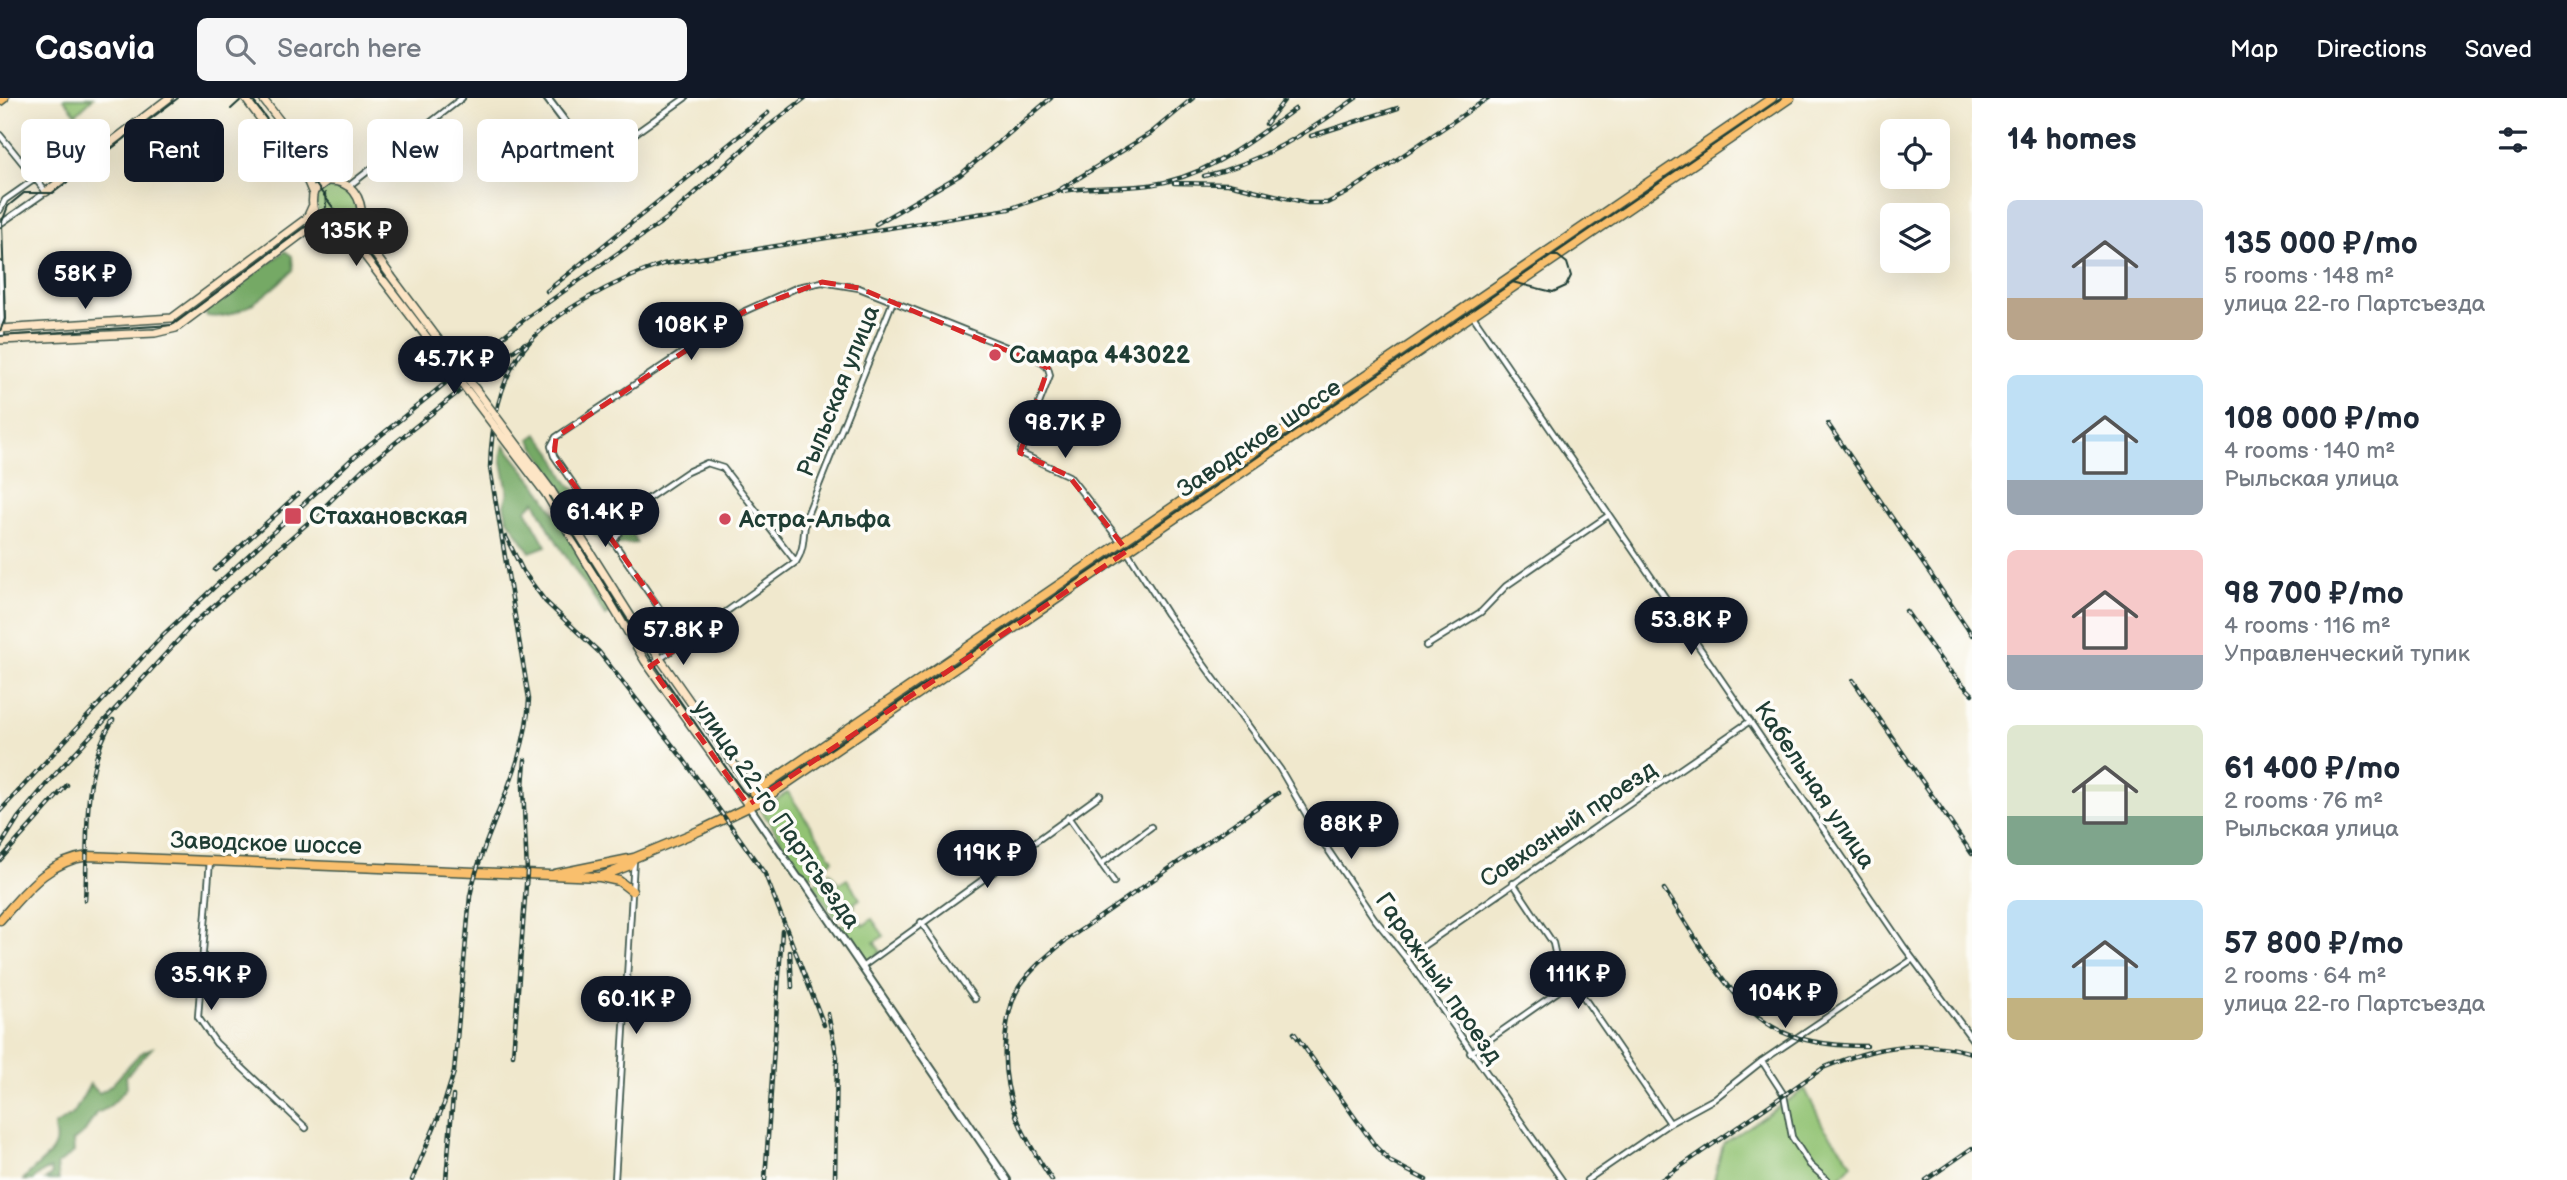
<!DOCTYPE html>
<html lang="en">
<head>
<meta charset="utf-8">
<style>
	body { margin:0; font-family:"Balsamiq Sans",sans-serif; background:#f6f6f7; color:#1f2937; height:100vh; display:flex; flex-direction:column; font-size:26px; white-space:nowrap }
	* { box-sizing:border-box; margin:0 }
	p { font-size:23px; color:#747a83 }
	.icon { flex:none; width:38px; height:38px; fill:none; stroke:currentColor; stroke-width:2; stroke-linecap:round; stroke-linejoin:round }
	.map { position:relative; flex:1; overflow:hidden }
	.sheet { display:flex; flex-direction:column; background:#fff; width:595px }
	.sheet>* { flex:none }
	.guide { position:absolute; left:21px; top:21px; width:665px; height:63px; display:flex; gap:14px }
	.fabs { position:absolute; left:1880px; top:21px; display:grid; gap:14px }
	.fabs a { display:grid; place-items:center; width:70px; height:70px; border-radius:10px; background:#fff; box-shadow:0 7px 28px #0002; font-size:35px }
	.price { position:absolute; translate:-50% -60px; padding:0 16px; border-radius:24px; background:#111827; color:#fff; font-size:23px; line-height:46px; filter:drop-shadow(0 2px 4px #0008) }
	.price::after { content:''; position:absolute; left:50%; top:42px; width:21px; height:16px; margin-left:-10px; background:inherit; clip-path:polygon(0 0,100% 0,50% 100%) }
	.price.current { background:#222; color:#fff }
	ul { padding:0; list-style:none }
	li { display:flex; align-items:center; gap:21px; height:175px; padding:0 35px }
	li span { display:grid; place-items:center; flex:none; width:196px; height:140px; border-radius:10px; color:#555 }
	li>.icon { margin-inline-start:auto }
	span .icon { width:84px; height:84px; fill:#fffc; stroke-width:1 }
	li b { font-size:30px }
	h2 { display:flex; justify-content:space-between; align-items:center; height:84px; padding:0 35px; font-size:30px }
	.chip { padding:0 24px; border-radius:10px; background:#fff; box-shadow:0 7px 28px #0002; font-size:24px; line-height:63px }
	.chip.current { background:#111827; color:#fff }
	header { display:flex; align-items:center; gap:42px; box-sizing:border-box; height:98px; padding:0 35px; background:#111827; color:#fff }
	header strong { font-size:33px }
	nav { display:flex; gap:38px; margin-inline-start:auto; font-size:24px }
	.search { width:490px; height:63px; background:#f6f6f7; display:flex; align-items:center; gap:18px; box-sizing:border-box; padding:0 24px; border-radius:10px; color:#747a83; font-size:26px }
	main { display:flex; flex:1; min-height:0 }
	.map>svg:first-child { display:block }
	.green { fill:#92c373; stroke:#588054; stroke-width:2 }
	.forest { fill:#75a965; stroke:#4a734c; stroke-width:2 }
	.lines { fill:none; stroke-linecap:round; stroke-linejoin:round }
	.minor-casing { stroke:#3e574b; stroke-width:8 }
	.tertiary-casing { stroke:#3e574b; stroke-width:10 }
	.secondary-casing { stroke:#3e574b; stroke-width:10 }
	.primary-casing { stroke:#3e574b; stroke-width:11 }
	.minor { stroke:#fff; stroke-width:4.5 }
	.tertiary { stroke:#fff; stroke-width:6 }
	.secondary { stroke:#fde5c5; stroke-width:7 }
	.primary { stroke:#f9bf6d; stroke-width:8 }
	.tram { stroke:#1f3d34; stroke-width:2 }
	.rail-casing { stroke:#1f3d34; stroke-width:4.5 }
	.rail { stroke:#fdfcf7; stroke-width:2; stroke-dasharray:5; stroke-linecap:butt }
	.secondary-bridge-casing { stroke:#3e574b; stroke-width:10; stroke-linecap:butt }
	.secondary-bridge { stroke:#fde5c5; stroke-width:7 }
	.marked { fill:none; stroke:#d62828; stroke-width:5; stroke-dasharray:14 9; stroke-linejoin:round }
	.poi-dot { fill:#d1495b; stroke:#fdfcf7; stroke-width:2.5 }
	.labels { text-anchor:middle; stroke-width:7; stroke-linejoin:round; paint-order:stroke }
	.poi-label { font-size:24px; font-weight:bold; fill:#1f3d34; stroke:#fdfcf7; text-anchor:start }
	.street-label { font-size:24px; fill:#1f3d34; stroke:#fdfcf7 }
</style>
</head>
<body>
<header>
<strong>Casavia</strong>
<div class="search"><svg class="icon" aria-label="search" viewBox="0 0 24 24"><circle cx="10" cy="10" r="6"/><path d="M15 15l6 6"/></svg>Search here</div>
<nav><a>Map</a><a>Directions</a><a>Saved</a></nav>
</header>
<main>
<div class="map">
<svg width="1972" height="1082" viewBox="0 0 1972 1082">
	<rect width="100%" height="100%" fill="#fdfcf7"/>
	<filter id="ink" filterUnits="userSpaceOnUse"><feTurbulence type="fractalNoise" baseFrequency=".0143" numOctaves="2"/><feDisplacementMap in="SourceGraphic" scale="14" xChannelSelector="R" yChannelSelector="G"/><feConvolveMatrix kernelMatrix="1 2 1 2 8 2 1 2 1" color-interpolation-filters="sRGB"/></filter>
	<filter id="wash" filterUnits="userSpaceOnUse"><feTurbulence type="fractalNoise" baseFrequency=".00686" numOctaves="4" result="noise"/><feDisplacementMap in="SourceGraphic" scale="28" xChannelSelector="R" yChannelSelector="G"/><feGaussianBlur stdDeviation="1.57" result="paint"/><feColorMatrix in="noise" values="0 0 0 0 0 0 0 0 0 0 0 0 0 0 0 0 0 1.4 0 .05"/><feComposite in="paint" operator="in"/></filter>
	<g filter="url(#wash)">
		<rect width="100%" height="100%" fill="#f0e8cd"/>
		<!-- green -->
		<path class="green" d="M93,0l-17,16 -12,-15 1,-1z
			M329,86c24,-1 42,32 19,47 -22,1 -32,-14 -33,-35z
			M788,694l45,68 -27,18 -45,-68z
			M830,774l9,12 8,-5 13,20 -6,4 1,3 -19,13 -23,-35z
			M856,817l7,11 9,-7 12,17 -10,6 7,10 -16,11 -25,-37z
			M1805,991l18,37 29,37 -14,17h-124l9,-36z"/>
		<!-- forest -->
		<path class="forest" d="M285,153l7,5 1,14c-20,19 -55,52 -86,46l-2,-5z
			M537,336c35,33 14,65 80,65l20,44 -32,2 -17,-15 -58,-91z
			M504,347l37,46 73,121 -9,4c-24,-38 -51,-74 -70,-115l-9,9 20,36 -16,6 -23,-34 -3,-13 4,-12 -7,-36z
			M152,950l-26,28 1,11c-9,11 -17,22 -31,26l-11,19 -12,9 1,11 -17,13 2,15h-14l7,-6 -1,-5 -7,2 -11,9h-10c8,-11 29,-23 32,-36 2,-5 -1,-12 -1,-18l20,-13 16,-29 9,9c21,-8 31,-39 53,-45z"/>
	</g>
	<g filter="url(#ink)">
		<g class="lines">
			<defs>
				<path id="minor" d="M0,37l46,57 -46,32
					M595,64l90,-64
					M349,88l113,-88
					M0,112l5,-10 30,-21
					M0,166l2,76
					M1473,218l431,631 68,92
					M613,444l27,-38 47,-32 20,-9 16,5 73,94
					M1127,453l40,63 113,155 40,69 54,80 32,40 156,222
					M684,546l-130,-188 -3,-10 5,-9 189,-126 53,-24 24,-5 37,6 180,72 9,8 2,7 -30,78 49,23 52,66
					M1426,548l55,-34 25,-26 103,-71
					M650,568l146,-104c10,-15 6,-30 11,-47l86,-214
					M1068,719l46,65
					M210,762l-12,157 18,26 90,85
					M1101,766l50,-37
					M1513,785l40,60 3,14 114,166
					M921,824l54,77
					M1406,860l344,-237
					M862,869l238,-172
					M1470,955l103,-72
					M1762,963l22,34 8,42 18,28 17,15
					M615,1082l19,-320
					M1587,1082l83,-57 44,-24 48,-38 151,-102"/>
				<path id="tertiary" d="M547,0l48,64
					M748,707l50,73 6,4 203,298"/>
				<path id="secondary" d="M245,0l63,84 5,12
					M262,0l65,83
					M327,83c25,-1 35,16 35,39 -14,34 -58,6 -48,-29z
					M46,94l123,-94
					M360,127l1,10 30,41
					M344,137l8,4 32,42
					M0,231l172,-11 135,-100 5,-11
					M0,242l155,-7 21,-5 130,-97 17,-2
					M551,392l84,133 119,170
					M546,396l99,167 103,144"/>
				<path id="primary" d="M0,3l4,-3
					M748,707l6,-12 1018,-695
					M555,776l79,-16 67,-28 60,-29 1029,-703
					M600,779l19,4 13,10
					M0,822c26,-29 48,-59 88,-64l512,21 28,-11 6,-8"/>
			</defs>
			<!-- minor casing -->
			<use href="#minor" class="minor-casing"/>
			<!-- tertiary casing -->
			<use href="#tertiary" class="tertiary-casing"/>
			<!-- secondary casing -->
			<use href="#secondary" class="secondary-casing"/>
			<!-- primary casing -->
			<use href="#primary" class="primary-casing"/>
			<!-- minor -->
			<use href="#minor" class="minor"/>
			<!-- tertiary -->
			<use href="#tertiary" class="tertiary"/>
			<!-- secondary -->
			<use href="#secondary" class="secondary"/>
			<!-- primary -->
			<use href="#primary" class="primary"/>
			<!-- tram -->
			<path class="tram" d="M251,0l296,395 107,170 88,128 10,6 16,-5 1014,-694
				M231,11l12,-11
				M1512,184l41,10 13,-6 5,-10 -4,-13 -9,-7h-11
				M0,233l5,-12 -3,-97 6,-16 16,-13h29l125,-95
				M0,238l172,-11 147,-108 7,-10 -1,-14"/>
			<defs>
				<path id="rail" d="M1266,26l20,-26
					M1311,38l87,-28
					M1204,78c56,-13 106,-45 152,-78
					M1174,85l54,1 80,19h19l20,-10 141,-95
					M1063,93c28,-5 57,-2 86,-6 58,-8 100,-43 146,-76
					M876,126l84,-49 91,-77
					M547,193l221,-178
					M1828,326l144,211
					M506,439l17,34 22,30 54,51 85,108 81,114 59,151
					M215,472l83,-76
					M1906,513l39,55 27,28
					M1853,582l119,174
					M0,713l163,-176 191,-178 172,-139 143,-101 97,-89 39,-30
					M0,749l18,-29 32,-38 143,-156 116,-102 55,-54 123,-99 38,-26
					M0,762l67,-75
					M1664,791c29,43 64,112 109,138 26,16 64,19 94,19
					M85,802c4,-58 -5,-129 28,-180
					M790,854l2,35
					M828,916l9,43 -2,123
					M1294,935l82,114 15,15 35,18
					M513,957l14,-183 -4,-86 2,-26
					M412,1082l32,-76 10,-32 16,-176c14,-68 56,-126 59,-197l-39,-231c1,-40 9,-90 36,-122 29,-36 94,-67 137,-82l346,-55 47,-17 95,-59 42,-35
					M446,1082l7,-84
					M765,1082l17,-249
					M1052,1082c-29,-43 -50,-82 -47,-135 1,-19 4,-41 14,-58 12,-18 29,-32 46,-46l213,-148
					M1661,1082l162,-112c50,-21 96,-30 149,-15
					M1926,1082l46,-32"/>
			</defs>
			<!-- rail casing -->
			<use href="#rail" class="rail-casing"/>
			<!-- rail -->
			<use href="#rail" class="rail"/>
			<defs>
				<path id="secondary-bridge" d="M391,178l160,214
					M384,183l162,213"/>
			</defs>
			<!-- secondary-bridge casing -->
			<use href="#secondary-bridge" class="secondary-bridge-casing"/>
			<!-- secondary-bridge -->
			<use href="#secondary-bridge" class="secondary-bridge"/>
		</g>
	</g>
	<!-- marked area -->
	<path class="marked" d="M822,184l37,6 189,80 -28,85 49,23 58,75 -379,254 -98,-139 34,-22 -130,-188 2,-19 189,-126z"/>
	<!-- markers -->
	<g class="poi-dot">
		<circle cx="995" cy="257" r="7"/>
		<rect x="284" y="409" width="18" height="18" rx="3.5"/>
		<circle cx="725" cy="421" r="7"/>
	</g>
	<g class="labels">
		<!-- poi labels -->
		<g class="poi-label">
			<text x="1009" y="265">Самара 443022</text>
			<text x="309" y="426">Стахановская</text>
			<text x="739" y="429">Астра-Альфа</text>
		</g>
		<!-- street labels -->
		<g class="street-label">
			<text transform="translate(838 293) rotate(-68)" y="8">Рыльская улица</text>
			<text transform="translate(1259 340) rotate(-34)" y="8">Заводское шоссе</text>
			<text transform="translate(1815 687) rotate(56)" y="8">Кабельная улица</text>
			<text transform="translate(777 716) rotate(55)" y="8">улица 22-го Партсъезда</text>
			<text transform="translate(1568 726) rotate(-34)" y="8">Совхозный проезд</text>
			<text transform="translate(266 745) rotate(2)" y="8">Заводское шоссе</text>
			<text transform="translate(1439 880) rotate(55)" y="8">Гаражный проезд</text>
		</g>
	</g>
</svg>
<div class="fabs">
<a><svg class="icon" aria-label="locate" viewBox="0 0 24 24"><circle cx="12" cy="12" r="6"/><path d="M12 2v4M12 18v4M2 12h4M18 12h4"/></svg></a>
<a><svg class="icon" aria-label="layers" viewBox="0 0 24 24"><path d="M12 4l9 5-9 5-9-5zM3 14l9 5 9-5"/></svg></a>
</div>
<b class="price current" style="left:356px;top:170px">135K ₽</b>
<b class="price" style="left:85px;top:213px">58K ₽</b>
<b class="price" style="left:691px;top:264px">108K ₽</b>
<b class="price" style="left:454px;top:298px">45.7K ₽</b>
<b class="price" style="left:1065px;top:362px">98.7K ₽</b>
<b class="price" style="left:605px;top:451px">61.4K ₽</b>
<b class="price" style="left:1691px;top:559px">53.8K ₽</b>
<b class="price" style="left:683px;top:569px">57.8K ₽</b>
<b class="price" style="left:1351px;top:763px">88K ₽</b>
<b class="price" style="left:987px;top:792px">119K ₽</b>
<b class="price" style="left:1578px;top:913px">111K ₽</b>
<b class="price" style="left:211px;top:914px">35.9K ₽</b>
<b class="price" style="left:1785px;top:932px">104K ₽</b>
<b class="price" style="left:636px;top:938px">60.1K ₽</b>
<div class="guide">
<a class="chip">Buy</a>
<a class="chip current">Rent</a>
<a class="chip">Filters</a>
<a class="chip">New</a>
<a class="chip">Apartment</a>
</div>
</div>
<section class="sheet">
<h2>14 homes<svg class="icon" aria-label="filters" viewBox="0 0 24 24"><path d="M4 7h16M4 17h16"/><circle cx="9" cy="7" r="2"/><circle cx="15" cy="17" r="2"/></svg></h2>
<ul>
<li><span style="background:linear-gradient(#c9d6e8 70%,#b9a48a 0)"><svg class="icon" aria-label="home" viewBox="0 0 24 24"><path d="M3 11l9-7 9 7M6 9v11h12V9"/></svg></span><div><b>135 000 ₽/mo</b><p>5 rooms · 148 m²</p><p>улица 22-го Партсъезда</p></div></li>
<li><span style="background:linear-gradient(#bfe0f5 75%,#9aa5b1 0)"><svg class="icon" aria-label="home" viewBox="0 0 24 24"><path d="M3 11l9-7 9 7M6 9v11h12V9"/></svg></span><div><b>108 000 ₽/mo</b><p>4 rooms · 140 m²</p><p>Рыльская улица</p></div></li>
<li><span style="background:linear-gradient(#f6c9c9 75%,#9aa5b1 0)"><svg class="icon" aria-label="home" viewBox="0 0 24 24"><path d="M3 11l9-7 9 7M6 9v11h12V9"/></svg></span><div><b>98 700 ₽/mo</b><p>4 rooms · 116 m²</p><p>Управленческий тупик</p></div></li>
<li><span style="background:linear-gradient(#dfe7d0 65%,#7fa58c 0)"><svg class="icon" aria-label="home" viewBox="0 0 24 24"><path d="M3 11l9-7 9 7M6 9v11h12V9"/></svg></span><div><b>61 400 ₽/mo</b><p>2 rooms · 76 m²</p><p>Рыльская улица</p></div></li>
<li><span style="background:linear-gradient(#bfe0f5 70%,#c2b280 0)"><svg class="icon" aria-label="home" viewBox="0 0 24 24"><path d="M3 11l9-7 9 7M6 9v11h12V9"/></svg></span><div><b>57 800 ₽/mo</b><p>2 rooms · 64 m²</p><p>улица 22-го Партсъезда</p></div></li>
</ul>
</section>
</main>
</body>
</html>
